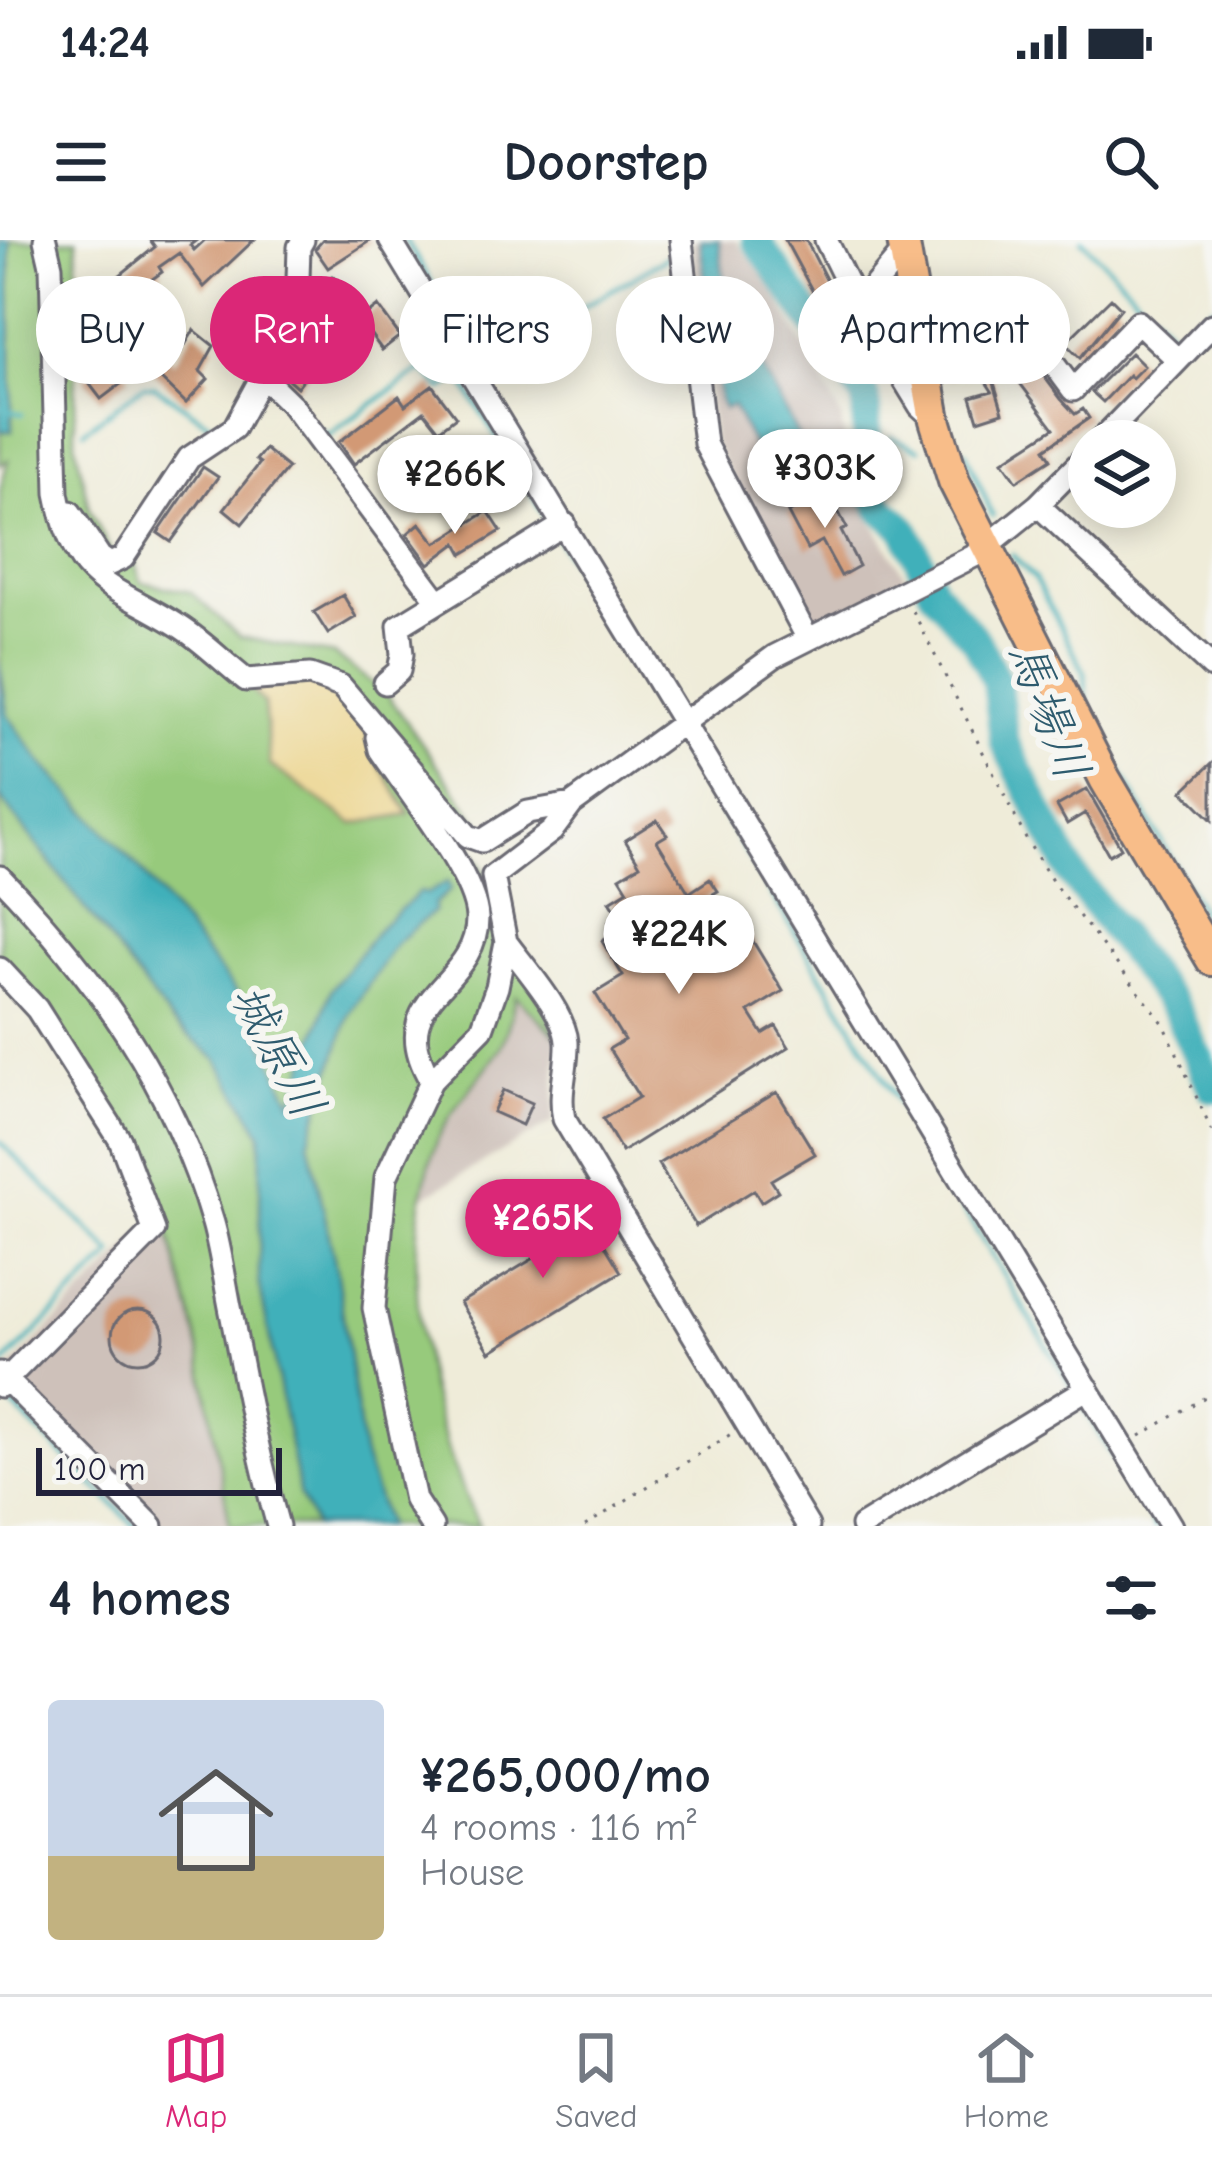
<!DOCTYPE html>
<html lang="en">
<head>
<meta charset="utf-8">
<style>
	body { margin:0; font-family:"Comic Neue","Klee One",sans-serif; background:#f6f6f7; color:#1f2937; height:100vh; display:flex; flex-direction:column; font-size:45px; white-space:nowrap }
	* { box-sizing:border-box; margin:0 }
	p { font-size:39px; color:#747a83 }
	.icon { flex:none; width:66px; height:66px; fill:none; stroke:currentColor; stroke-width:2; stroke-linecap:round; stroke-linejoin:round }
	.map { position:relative; height:1286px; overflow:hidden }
	.sheet { display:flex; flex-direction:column; background:#fff; flex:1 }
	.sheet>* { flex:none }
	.guide { position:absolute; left:36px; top:36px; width:1140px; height:108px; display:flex; gap:24px }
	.buttons { position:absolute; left:1068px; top:180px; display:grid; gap:24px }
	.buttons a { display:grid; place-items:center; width:108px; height:108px; border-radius:50%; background:#fff; box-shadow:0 6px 30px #0003; font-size:60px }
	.scale { position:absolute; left:36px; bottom:30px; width:246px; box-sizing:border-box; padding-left:12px; border:6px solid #22223b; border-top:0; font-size:33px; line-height:42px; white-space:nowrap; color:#22223b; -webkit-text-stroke:9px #f6f6f2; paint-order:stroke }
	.price { position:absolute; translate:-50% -102px; padding:0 27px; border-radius:42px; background:#fff; color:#222; font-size:39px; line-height:78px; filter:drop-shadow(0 3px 6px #0008) }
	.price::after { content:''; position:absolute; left:50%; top:72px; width:36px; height:27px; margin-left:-18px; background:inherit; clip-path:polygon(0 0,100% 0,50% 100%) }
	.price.on { background:#db2777; color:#fff }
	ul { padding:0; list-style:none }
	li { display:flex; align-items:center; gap:36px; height:300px; padding:0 48px }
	li span { display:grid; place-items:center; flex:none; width:336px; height:240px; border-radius:12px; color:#555 }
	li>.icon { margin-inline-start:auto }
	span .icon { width:144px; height:144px; fill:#fffc; stroke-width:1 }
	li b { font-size:51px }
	h2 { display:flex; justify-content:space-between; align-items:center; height:144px; padding:0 48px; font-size:51px }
	.pill { padding:0 42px; border-radius:54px; background:#fff; box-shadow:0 6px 30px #0003; font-size:42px; line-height:108px }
	.pill.on { background:#db2777; color:#fff }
	.status { display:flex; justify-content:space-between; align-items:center; height:84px; padding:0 60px; background:#fff; direction:ltr }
	.status svg { height:33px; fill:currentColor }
	header { display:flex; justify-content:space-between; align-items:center; height:156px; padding:0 48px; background:#fff; font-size:54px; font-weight:700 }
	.tab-bar { display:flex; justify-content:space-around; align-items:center; height:168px; border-top:3px solid #e0e1e3; background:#fff; font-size:33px; color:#747a83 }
	.tab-bar a { display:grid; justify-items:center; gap:6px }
	.tab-bar .on { color:#db2777 }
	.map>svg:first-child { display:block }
	.industrial { fill:#cec1ba }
	.green { fill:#97ca7b; stroke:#5c765b; stroke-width:3; fill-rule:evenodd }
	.sand { fill:#eeda9e; stroke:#887e6c; stroke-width:3 }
	.water { fill:#40b0ba; stroke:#31697a; stroke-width:3 }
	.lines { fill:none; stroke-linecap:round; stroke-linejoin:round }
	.stream { stroke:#40b0ba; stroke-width:4.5 }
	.river { stroke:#40b0ba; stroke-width:30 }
	.building { fill:#d29975 }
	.minor-casing { stroke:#6a6972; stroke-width:27 }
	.primary-casing { stroke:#6a6972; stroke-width:36 }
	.path { stroke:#6a6972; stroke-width:3; stroke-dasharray:3 9; stroke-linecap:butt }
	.minor { stroke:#fff; stroke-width:21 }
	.primary { stroke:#f8bd89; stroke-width:30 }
	.labels { text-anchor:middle; stroke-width:12; stroke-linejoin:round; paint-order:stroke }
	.water-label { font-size:48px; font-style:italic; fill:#2e5b6e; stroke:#f6f6f2 }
</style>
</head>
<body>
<div class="status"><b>14:24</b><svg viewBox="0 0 49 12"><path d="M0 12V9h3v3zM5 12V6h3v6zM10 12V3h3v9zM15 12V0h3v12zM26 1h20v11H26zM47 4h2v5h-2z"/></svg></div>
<header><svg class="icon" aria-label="menu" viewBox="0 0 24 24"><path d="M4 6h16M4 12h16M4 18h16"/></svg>Doorstep<svg class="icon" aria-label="search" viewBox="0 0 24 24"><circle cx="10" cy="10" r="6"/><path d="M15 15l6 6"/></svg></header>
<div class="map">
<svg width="1212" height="1286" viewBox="0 0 1212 1286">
	<rect width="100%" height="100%" fill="#f6f6f2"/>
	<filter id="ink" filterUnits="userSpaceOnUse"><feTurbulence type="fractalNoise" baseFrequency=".00833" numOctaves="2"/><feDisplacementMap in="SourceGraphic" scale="24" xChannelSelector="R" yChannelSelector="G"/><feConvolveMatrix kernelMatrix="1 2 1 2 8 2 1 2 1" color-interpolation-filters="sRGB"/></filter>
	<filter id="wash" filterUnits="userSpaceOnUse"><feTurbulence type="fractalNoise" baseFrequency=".004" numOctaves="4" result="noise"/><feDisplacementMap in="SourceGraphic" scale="48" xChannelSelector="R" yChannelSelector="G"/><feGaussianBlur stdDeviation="2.7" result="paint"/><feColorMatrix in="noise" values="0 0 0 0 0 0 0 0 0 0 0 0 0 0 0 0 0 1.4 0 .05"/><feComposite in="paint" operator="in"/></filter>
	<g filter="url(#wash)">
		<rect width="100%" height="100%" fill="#efecd9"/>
		<!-- industrial -->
		<path class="industrial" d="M696,0h40l37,49 68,128 9,67 57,95 -88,47 -11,-4 -95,-181 -21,-199z
			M516,755l42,43 -5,84 -133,77 19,-63 64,-92z
			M163,973l34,122 33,191h-91l-139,-148z"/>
		<!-- green -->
		<path class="green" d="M10,0h67l-2,201 14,68 23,45 22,7 7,21 49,10 50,45 94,18 53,39 91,128 -9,25 20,31h15l12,69 42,91 -42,-42c-5,17 -8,38 -17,53 -18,30 -49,59 -62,92 -43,118 -13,275 42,385h-92l-24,-72 -27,-186 -27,-127 40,-127 48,-73 37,-30v-7l17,-15 -119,101 -40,115 -47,-102 -106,-135 -98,-106 -34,-48 -7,-50v-174l8,-30 -8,5v-34h12zM251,448l158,126 -138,-49 -7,-62z
			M0,557l172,225 45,37 44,74 -2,149 41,214 15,30h-85l-33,-191 -34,-122 -120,-211 -43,-46z"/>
		<!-- sand -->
		<path class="sand" d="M313,441l20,8 32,35 8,29 36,61 -56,10 -83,-59 -6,-62 -15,-16z"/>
		<!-- water -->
		<path class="water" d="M0,0l10,2 2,189h-12z
			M700,0h19l7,58 81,155 -6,20 8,15 -14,7 -7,-15 -20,-6 -36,-69 -8,4 -5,-9z
			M0,424l7,50 34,48 98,106 107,136 46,99 39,-113 49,-63 40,-35 7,2 20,-12 4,7 -17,15v7l-37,31 -48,72 -40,127 27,127 27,186 24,72h-72l-15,-30 -41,-214 2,-149 -44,-74 -45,-37 -172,-225z"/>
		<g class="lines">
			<!-- stream -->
			<path class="stream" d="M405,0l78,125 185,-108
				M1082,0c34,33 63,67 97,100l33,-34
				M0,168l22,6
				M867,187l13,5
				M84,191l59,-45h11l62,42
				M324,192l3,4 95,-67 20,20 19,-10 90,147
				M891,197l28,12
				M965,211l28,65
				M556,296l111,183
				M1012,315l23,24 50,94 2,41
				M1099,494l104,180 9,-4
				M679,502l392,644
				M0,902l113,112 -109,110
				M3,1156l132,130
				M1082,1166l73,120"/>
			<!-- river -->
			<path class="river" d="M756,0l110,158 1,83 14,27 24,21 28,61 44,52 20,40 7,59 67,132 106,138 35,77"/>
		</g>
		<g id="blocks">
			<!-- building -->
			<path class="building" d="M150,0h47l-7,5 4,5 11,-10h49l-50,47 -25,-34 -20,14 3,5 -25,18 27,38 -13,8 -24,-34 -19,13 -14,-19 61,-49z
				M323,0h48l-43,28 -13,-19z
				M785,0h21l29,57 27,43 -12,8 -29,-41z
				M332,36l17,14 -9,12 4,4 -16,19 11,9 -42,53 -16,-14 23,-43 18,-22 -10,-9z
				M1111,58l10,10 -41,50 -15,-15z
				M378,66l22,30 -18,14 -22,-30z
				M194,90l20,16 -14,25 8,8 -22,24 -33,-32 14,-15 7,7z
				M1010,91l51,68 14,15 8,-5 6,9 -44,31 6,10 -34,22 -14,-20 51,-33 -66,-87z
				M982,104l21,68 -25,8 -7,-23 21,-6 -18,-27 -25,15 -4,-15z
				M1131,113l13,13 -12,12 -3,-3 -26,27 -11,-10z
				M113,116l17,21 -29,22 -16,-21z
				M432,145l24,32 -17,13 -15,-19 -70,53 -15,-22 60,-46 6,9z
				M265,209l23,19 -46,56 -18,-15 36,-46 -4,-3z
				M464,210l12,20 -46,28 -12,-20z
				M203,227l15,10 -47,65 -13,-9z
				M828,252l19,36 -6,3 18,35 -18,10 -19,-35 -15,8 -19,-36z
				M488,271l13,20 -38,23 -6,-11 -28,21 -22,-30 13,-11 16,20z
				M343,355l13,22 -28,17 -14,-22z
				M1212,523v57l-29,-29z
				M1087,549l34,59 -12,7 -24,-42 -18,11 -10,-18z
				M657,580l10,15 -10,6 32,52 21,-14 8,12 -22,13 9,15 -10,5 13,22 35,-21 40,66 -34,21 14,22 13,-8 13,21 -167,105 -19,-33 36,-22 -30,-48 15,-9 -29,-47 28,-17 -21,-35 14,-8 -7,-11 10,-7 -9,-14 18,-11 -8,-13 20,-12 -15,-25z
				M503,850l29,13 -10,22 -29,-13z
				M777,852l38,62 -44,26 7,11 -17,11 -7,-12 -58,36 -38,-62z
				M583,969l38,63 -131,80 -30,-49 89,-54 -17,-28 16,-9 8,13z
				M112 1096a26 26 0 1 1 52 0a26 26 0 1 1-52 0Z"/>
		</g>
	</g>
	<g filter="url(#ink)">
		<use href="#blocks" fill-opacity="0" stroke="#6a6972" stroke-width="3"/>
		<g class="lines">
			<defs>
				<path id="minor" d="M45,0l6,26 6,227c18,95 53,89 122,133 24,15 45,37 67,54l64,-5 31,11 127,150 14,5 46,-29 44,-8
					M390,0l781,1286
					M681,0l24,204 103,195
					M826,0l32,65 62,101 15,14
					M858,65l50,-59
					M923,119l84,-46 11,3 55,74 65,-68 40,38
					M262,136l30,29 146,196
					M1100,201l112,-116
					M1038,265l174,162
					M70,272l30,45 10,7 13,-6 66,-100 45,-30 63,-116 2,-65 4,-7
					M385,443l14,-12 3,-17 -3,-28 166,-102
					M377,497l3,13c26,39 96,126 97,168 1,70 -97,78 -46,163
					M0,637c99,104 172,206 213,346 8,28 12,60 18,89 14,72 27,144 47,214
					M506,702c18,25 59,70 61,100 1,27 -9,50 -3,77l244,407
					M0,729l37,40 83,131 34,90 -154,156
					M0,1133l152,153
					M432,1286l-17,-26 -41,-192 12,-131 45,-96 51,-52 15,-42 9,-45 -13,-66 59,-45 20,-27 203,-148 201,-101 62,-50 51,-52
					M862,1286l226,-138"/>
				<path id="primary" d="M903,0l32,180 19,61 151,298 107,181"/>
			</defs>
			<!-- minor casing -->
			<use href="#minor" class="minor-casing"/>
			<!-- primary casing -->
			<use href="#primary" class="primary-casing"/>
			<!-- path -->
			<path class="path" d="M913,371l113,228 28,45 110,140 48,108
				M1140,1196l72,-43
				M585,1286l146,-92"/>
			<!-- minor -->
			<use href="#minor" class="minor"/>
			<!-- primary -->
			<use href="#primary" class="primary"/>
		</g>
	</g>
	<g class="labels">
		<!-- water labels -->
		<g class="water-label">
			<text transform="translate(1050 470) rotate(69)" y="17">馬場川</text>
			<text transform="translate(279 810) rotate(62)" y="17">城原川</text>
		</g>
	</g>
</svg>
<div class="buttons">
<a><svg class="icon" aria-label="layers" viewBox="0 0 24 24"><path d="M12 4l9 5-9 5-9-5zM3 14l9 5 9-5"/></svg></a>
</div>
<div class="scale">100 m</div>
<b class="price" style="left:825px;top:291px">¥303K</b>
<b class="price" style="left:455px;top:297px">¥266K</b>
<b class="price" style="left:679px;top:757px">¥224K</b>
<b class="price on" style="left:543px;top:1041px">¥265K</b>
<div class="guide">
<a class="pill">Buy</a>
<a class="pill on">Rent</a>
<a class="pill">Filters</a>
<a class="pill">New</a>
<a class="pill">Apartment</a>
</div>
</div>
<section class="sheet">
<h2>4 homes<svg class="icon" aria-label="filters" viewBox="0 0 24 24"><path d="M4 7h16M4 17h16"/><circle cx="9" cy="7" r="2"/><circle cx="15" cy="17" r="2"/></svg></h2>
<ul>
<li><span style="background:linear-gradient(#c9d6e8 65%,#c2b280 0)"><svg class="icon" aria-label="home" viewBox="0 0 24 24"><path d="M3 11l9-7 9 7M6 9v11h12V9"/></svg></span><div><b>¥265,000/mo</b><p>4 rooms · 116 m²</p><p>House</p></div></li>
</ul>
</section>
<nav class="tab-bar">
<a class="on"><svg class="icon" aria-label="map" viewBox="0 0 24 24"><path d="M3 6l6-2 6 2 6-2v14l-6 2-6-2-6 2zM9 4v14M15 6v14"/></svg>Map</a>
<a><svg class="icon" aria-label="saved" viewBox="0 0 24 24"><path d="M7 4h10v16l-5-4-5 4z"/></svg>Saved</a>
<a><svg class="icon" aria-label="home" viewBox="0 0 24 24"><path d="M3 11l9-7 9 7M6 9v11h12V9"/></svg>Home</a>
</nav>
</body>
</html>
